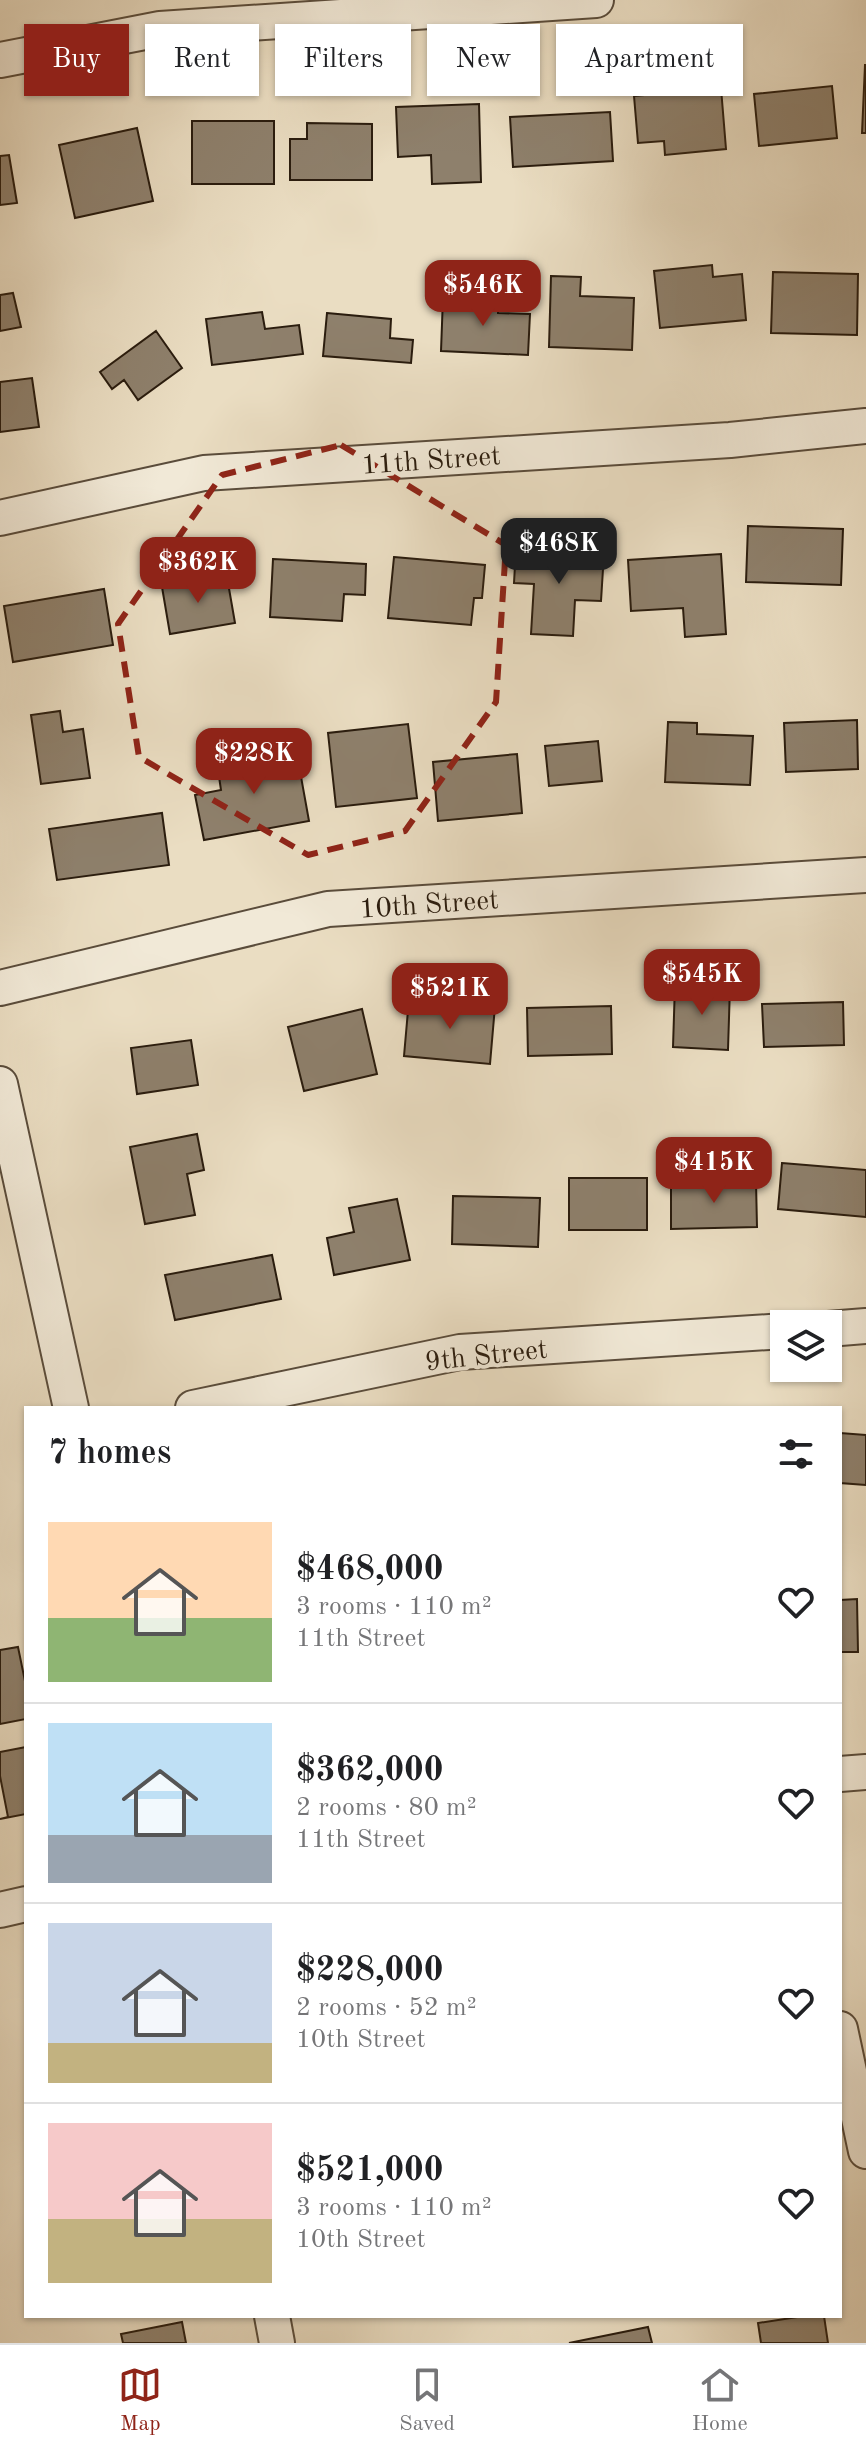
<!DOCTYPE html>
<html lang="en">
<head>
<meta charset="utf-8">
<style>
	body { margin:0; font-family:"Old Standard TT",serif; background:#f2f2f2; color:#202124; height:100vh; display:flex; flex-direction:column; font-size:30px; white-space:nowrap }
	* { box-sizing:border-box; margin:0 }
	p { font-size:26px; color:#757577 }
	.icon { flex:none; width:44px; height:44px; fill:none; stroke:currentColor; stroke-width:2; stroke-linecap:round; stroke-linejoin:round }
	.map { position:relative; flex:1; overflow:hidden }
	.panel { position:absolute; left:24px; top:1406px; width:818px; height:912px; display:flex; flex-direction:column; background:#fff; border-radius:0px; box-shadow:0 2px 6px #0004 }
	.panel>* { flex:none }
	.top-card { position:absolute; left:24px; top:24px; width:818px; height:72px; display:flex; gap:16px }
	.buttons { position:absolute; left:770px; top:1310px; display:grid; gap:16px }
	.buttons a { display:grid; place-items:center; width:72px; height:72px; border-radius:0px; background:#fff; box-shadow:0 2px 6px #0004; font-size:40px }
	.price { position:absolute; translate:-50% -68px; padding:0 18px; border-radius:16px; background:#8f2418; color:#fff; font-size:26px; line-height:52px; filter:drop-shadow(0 2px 4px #0008) }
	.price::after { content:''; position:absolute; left:50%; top:48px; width:24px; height:18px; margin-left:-12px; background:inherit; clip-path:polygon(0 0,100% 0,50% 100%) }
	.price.active { background:#222; color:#fff }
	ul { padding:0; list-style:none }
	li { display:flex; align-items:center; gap:24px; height:200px; padding:0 24px }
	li+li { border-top:2px solid #e0e0e0 }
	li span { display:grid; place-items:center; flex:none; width:224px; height:160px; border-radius:0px; color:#555 }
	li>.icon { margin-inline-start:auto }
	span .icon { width:96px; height:96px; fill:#fffc; stroke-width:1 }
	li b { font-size:34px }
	h2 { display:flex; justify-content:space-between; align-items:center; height:96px; padding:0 24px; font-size:34px }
	.pill { padding:0 28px; border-radius:0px; background:#fff; box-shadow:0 2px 6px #0004; font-size:28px; line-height:72px }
	.pill.active { background:#8f2418; color:#fff }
	.tab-bar { display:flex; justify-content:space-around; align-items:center; height:112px; border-top:2px solid #e0e0e0; background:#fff; font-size:22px; color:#757577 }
	.tab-bar a { display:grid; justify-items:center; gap:4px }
	.tab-bar .active { color:#8f2418 }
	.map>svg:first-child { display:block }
	.building { fill:#8e806c; stroke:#2a1c0e; stroke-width:2 }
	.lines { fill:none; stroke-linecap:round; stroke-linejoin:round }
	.minor-casing { stroke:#5a4c3b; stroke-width:38 }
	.minor { stroke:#f1e9d7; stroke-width:34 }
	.marked { fill:none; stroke:#8f2418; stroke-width:6; stroke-dasharray:16 10; stroke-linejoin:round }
	.labels { text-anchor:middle; stroke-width:8; stroke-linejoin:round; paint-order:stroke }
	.street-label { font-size:28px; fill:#2a1c0e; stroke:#f1e9d7 }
</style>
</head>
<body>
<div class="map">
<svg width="866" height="2343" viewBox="0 0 866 2343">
	<rect width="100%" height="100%" fill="#eaddc2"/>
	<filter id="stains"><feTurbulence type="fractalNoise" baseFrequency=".0025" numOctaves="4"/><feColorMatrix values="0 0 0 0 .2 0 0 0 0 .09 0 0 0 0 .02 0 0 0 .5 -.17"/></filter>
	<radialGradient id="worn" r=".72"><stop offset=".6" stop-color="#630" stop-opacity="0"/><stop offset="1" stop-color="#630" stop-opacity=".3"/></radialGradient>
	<!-- building -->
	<path class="building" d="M865,65h1v68h-4z
		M832,86l5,52 -78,8 -5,-52z
		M721,88l5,61 -61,6 -1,-14 -26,2 -4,-47z
		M479,104l2,78 -49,2 -1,-29 -33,2 -2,-50z
		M610,112l3,49 -100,6 -3,-50z
		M192,121h82v63h-82z
		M307,123l65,1v56h-82v-41h17z
		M137,128l16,73 -78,17 -16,-73z
		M9,155l8,48 -17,2v-49z
		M712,265l1,12 29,-3 4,46 -86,8 -6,-57z
		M773,272l85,2 -1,61 -86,-2z
		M551,276l30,1 -1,19 54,2 -2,52 -83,-3z
		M13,293l8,34 -21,4v-36z
		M443,297l55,2v14l32,1 -2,41 -87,-4z
		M262,312l3,17 34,-4 4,29 -91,11 -6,-46z
		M327,313l64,6 -1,19 23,2 -2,23 -88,-7z
		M156,331l26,37 -44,32 -14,-20 -12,9 -12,-17z
		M32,378l7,49 -39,5v-50z
		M748,526l95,3 -2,56 -95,-3z
		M516,548l88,5 -3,48 -26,-1 -2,36 -42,-2 3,-50 -20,-1z
		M721,554l5,80 -41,3 -2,-29 -52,3 -3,-51z
		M394,557l91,8 -3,33h-8l-3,27 -83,-7z
		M273,559l93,5 -1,31 -21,-1 -2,27 -72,-4z
		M227,577l8,46 -65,11 -8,-47z
		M104,589l9,56 -100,17 -9,-56z
		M60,711l3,21 20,-3 7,49 -49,6 -10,-69z
		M857,720l1,49 -72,3 -2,-49z
		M668,722l29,1v11l56,2 -3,49 -85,-3z
		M408,724l9,74 -81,9 -8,-74z
		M598,741l4,40 -53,5 -4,-40z
		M296,749l13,72 -105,19 -9,-45 26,-5 -4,-27z
		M517,754l5,59 -84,8 -5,-59z
		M162,813l7,52 -112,15 -8,-51z
		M675,984l55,2 -2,64 -55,-3z
		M409,999l86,7 -5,58 -86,-8z
		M843,1002l1,43 -80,2 -2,-43z
		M611,1006l1,48 -84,2 -1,-48z
		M362,1009l15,65 -73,17 -16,-64z
		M191,1040l7,45 -61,9 -6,-46z
		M197,1134l7,36 -17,4 8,41 -50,9 -15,-77z
		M782,1163l84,7v47l-88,-8z
		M569,1178h78v52h-78z
		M756,1182l1,45 -86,2v-46z
		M453,1196l87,2 -2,49 -86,-3z
		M397,1199l13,61 -76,15 -7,-37 27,-6 -5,-24z
		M272,1255l9,44 -106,21 -10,-45z
		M840,1433l26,2v50l-26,-2z
		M857,1599l1,53h-18v-52z
		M18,1647l8,39v33l-26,5v-74z
		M26,1747v67l-26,5 8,-2 -8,-41v-24z
		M804,2316h20l4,27h-67l-3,-20z
		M182,2322l4,21h-63l-2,-9z
		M648,2327l4,16h-83z"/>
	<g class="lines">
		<defs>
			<path id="minor" d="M0,60l160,-31 436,-29
				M0,518l204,-45 526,-33 136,-14
				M0,988l328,-79 538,-34
				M0,1084l71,324
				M828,1329l38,-3
				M193,1408l267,-56 324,-21
				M840,1774l26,-2
				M0,1910l26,-6
				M840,2029l26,122
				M272,2316l5,27"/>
		</defs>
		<!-- minor casing -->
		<use href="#minor" class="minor-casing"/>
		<!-- minor -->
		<use href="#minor" class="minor"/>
	</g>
	<!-- marked area -->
	<path class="marked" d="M341,445l165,100 -10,157 -91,129 -97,24 -169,-98 -21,-133 104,-149z"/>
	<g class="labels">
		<!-- street labels -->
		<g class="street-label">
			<text transform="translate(431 459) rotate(-4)" y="10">11th Street</text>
			<text transform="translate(429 903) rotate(-4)" y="10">10th Street</text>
			<text transform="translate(486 1354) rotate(-6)" y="10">9th Street</text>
		</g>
	</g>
	<rect width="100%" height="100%" filter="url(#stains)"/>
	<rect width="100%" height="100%" fill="url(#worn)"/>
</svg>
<div class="buttons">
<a><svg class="icon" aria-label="layers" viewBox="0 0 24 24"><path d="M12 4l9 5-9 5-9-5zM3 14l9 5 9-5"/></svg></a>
</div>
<b class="price" style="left:483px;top:328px">$546K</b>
<b class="price active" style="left:559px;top:586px">$468K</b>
<b class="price" style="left:198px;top:605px">$362K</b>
<b class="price" style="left:254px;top:796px">$228K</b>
<b class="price" style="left:702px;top:1017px">$545K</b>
<b class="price" style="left:450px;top:1031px">$521K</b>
<b class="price" style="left:714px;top:1205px">$415K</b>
<div class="top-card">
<a class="pill active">Buy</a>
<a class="pill">Rent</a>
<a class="pill">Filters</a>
<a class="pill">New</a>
<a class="pill">Apartment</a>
</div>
<section class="panel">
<h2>7 homes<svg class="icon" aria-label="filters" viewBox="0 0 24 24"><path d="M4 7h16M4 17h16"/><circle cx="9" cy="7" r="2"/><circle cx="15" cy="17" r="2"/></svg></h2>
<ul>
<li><span style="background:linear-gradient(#ffd9b3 60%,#8fb573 0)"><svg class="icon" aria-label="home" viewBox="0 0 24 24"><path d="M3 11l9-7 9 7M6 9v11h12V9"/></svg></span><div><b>$468,000</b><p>3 rooms · 110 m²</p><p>11th Street</p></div><svg class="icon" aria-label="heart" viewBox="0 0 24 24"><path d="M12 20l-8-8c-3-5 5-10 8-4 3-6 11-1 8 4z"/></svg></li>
<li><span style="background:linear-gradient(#bfe0f5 70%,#9aa5b1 0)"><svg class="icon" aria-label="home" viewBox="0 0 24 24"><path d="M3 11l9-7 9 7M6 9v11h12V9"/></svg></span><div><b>$362,000</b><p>2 rooms · 80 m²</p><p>11th Street</p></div><svg class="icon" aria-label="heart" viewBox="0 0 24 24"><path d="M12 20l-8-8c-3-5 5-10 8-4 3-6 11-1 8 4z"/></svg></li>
<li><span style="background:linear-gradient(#c9d6e8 75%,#c2b280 0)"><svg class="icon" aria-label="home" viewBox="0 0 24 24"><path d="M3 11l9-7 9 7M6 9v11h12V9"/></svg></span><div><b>$228,000</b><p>2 rooms · 52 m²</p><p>10th Street</p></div><svg class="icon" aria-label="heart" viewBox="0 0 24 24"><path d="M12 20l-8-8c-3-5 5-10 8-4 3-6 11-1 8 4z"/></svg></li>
<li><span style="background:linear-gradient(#f6c9c9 60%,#c2b280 0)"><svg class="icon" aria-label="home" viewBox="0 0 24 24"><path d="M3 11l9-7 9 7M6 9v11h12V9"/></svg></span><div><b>$521,000</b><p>3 rooms · 110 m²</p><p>10th Street</p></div><svg class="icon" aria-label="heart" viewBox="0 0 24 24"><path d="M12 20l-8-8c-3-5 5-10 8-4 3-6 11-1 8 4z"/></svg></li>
</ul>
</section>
</div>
<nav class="tab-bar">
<a class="active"><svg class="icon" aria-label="map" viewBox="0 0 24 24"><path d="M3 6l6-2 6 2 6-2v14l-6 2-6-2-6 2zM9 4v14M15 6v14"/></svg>Map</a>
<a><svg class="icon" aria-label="saved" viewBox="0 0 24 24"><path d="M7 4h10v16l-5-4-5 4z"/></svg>Saved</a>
<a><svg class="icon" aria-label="home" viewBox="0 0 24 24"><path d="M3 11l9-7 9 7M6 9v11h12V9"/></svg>Home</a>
</nav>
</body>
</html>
